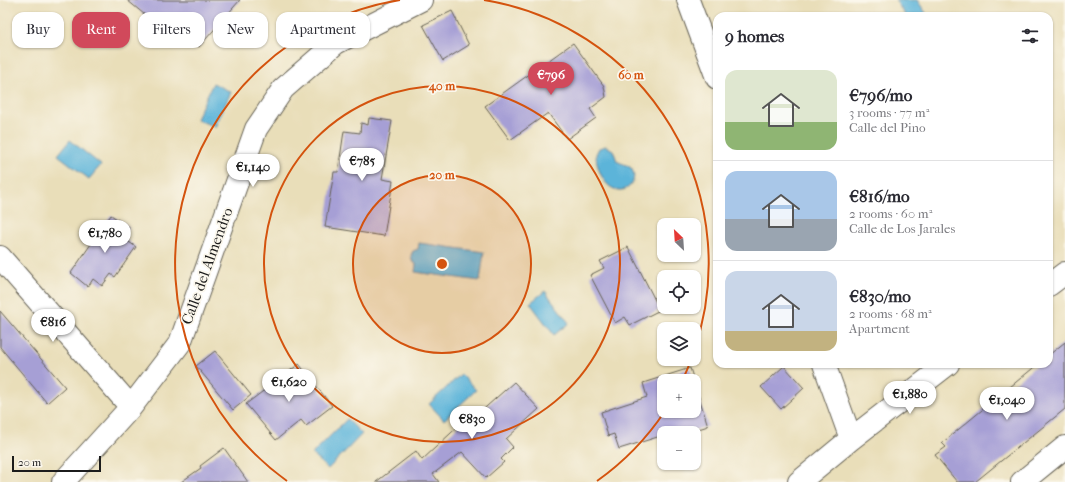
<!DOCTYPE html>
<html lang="en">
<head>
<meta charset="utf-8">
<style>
	body { margin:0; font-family:"IM FELL French Canon",serif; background:#f2f2f3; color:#2b2b33; height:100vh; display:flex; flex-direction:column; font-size:15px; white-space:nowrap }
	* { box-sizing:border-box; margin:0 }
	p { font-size:13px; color:#7c7c81 }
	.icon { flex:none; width:22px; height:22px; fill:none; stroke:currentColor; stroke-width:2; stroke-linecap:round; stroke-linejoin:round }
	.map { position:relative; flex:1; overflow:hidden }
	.panel { position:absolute; left:713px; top:12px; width:340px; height:356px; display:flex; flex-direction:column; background:#fff; border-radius:12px; box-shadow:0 1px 3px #0004 }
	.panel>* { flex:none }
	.banner { position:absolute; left:12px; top:12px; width:380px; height:36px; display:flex; gap:8px }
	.needle { width:26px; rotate:335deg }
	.fabs { position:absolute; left:657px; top:218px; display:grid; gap:8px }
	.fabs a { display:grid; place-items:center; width:44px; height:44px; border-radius:8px; background:#fff; box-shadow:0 1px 3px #0004; font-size:20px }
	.scale { position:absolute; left:12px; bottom:10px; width:89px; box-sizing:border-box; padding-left:4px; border:2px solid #1c1c1c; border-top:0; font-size:11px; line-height:14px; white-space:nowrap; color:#1c1c1c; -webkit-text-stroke:3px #fbf7ec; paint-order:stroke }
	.price { position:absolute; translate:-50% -34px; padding:0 9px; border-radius:14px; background:#fff; color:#222; font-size:13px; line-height:26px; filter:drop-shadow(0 1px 2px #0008) }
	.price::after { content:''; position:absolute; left:50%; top:24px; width:12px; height:9px; margin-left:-6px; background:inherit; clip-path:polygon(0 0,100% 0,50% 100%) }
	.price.current { background:#d1495b; color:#fff }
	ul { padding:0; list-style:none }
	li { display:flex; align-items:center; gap:12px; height:100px; padding:0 12px }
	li+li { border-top:1px solid #e1e1e2 }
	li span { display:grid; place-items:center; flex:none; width:112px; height:80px; border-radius:12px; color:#555 }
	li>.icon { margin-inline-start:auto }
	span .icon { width:48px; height:48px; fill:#fffc; stroke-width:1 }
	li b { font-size:17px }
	h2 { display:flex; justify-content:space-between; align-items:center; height:48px; padding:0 12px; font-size:17px }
	.chip { padding:0 14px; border-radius:12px; background:#fff; box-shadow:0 1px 3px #0004; font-size:14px; line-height:36px }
	.chip.current { background:#d1495b; color:#fff }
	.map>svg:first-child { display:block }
	.water { fill:#5cb4d9; stroke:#3c687a }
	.building { fill:#a69fd5; fill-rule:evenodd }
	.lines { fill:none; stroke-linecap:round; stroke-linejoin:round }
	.minor-casing { stroke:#646053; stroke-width:24 }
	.minor { stroke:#fff; stroke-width:22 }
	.ring { fill:none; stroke:#d4530e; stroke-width:2 }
	.labels { text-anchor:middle; stroke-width:3.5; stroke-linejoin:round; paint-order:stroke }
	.street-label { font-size:15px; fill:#1c1c1c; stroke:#fbf7ec }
	.centre { fill:#d4530e; stroke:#fbf7ec; stroke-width:2 }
	.ring-label { font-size:12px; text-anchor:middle; font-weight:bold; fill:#d4530e; stroke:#fbf7ec; stroke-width:3.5; stroke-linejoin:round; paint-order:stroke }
</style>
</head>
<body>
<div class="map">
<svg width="1065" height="482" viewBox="0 0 1065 482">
	<rect width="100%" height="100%" fill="#fbf7ec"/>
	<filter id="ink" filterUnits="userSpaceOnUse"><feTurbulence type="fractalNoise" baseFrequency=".025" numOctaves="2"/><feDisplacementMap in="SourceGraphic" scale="8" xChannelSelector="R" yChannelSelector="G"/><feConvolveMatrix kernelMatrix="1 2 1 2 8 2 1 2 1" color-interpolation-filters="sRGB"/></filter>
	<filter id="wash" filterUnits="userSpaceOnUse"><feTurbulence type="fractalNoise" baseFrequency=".012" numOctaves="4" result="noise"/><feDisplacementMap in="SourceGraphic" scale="16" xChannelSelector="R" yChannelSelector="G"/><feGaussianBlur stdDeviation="0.9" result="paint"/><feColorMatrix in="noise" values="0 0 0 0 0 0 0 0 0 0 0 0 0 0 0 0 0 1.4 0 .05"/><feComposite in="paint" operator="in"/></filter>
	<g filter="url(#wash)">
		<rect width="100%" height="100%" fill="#e9deb9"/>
		<!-- water -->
		<path class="water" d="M895,0h22l11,16h-22z
			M213,83l18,9 -16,35 -19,-8z
			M70,140l31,25 -12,14 -31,-24z
			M606,146l7,4 4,11c4,3 10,3 14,7 7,9 0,23 -12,22 -15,-1 -23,-23 -23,-36l3,-6z
			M419,243l65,9 -4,29 -65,-9 1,-8 -4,-3 -1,-6 2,-4 5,-2z
			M545,291l24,32 -15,12 -24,-32z
			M461,374l15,16 -32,30 -15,-16z
			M347,419l15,15 -34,35 -16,-15z"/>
		<g id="blocks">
			<!-- building -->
			<path class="building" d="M127,0h113l-41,47 -24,-21 -7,8z
				M452,11l17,34 -26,16 -20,-36z
				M573,43l31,43 2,11 -16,12 6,9 -29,21 -19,-26 -38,27 -25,-34z
				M369,118l23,3 -10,58 11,2 -9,55 -59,-9 9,-55h4l6,-41 16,2 1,-10 7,2z
				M111,215l18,12 -7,10 14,10 -21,30 -4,-3 -9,12 -9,-7 -5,8 -17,-14z
				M628,247l32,63 -30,15 -5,-8 -10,6 -25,-48 14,-7 -4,-7z
				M0,311l65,76 -18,16 -47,-56z
				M1065,342v67l-90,73h-18l-22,-27 11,-8 -4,-4 96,-79h11v-9z
				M215,351l36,44 -18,15 -37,-44z
				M299,364l33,42 -26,20 -5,-6 -25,20 -30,-36z
				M784,366l20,22 -23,21 -20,-22z
				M690,368l18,58 -22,7h-22v2l-45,14 -5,-15 -6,2 -7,-24 46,-15 -4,-14zM664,381h30v30h-30z
				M514,382l25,27 -33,30 7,8 -12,12 3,3 -18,16 -24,-26 -29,22 6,8h-63l40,-31 6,9 43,-40 3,3z
				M224,448l24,34h-67l20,-14 -1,-2z"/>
		</g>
	</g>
	<g filter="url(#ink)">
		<use href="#blocks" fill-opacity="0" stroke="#646053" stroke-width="1"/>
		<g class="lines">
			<defs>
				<path id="minor" d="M688,0l29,78
					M0,257l131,150
					M1049,285l16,-12
					M824,364l27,75
					M63,482l68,-75 49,-64 76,-214 27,-40 53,-46 85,-43
					M799,482l52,-43 97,-75
					M1022,482l43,-35"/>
			</defs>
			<!-- minor casing -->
			<use href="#minor" class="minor-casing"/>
			<!-- minor -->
			<use href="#minor" class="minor"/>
		</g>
	</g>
	<!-- distance rings -->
	<circle cx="442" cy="264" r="89" fill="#d4530e" fill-opacity=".12"/>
	<g class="ring">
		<circle cx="442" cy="264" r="89"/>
		<circle cx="442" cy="264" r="178"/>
		<path d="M691 360A267 267 0 0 1 683 379M665 411A267 267 0 0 1 597 481M287 481A267 267 0 0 1 400 0M484 0A267 267 0 0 1 694 351"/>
	</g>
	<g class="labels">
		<!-- street labels -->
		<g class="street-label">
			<text transform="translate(207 266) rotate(-70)" y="5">Calle del Almendro</text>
		</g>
	</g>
	<circle cx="442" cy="264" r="6" class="centre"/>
	<g class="ring-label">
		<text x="631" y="79">60 m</text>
		<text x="442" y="90">40 m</text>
		<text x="442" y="179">20 m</text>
	</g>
</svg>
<div class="fabs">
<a><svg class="needle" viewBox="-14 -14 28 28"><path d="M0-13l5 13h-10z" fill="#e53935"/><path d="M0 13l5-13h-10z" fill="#7c7c81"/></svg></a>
<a><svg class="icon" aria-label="locate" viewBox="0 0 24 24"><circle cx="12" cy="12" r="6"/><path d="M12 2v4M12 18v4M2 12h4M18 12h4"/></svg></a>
<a><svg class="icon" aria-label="layers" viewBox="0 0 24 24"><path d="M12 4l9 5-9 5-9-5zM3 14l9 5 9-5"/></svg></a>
<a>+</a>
<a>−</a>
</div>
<div class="scale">20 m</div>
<b class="price current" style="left:551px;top:96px">€796</b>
<b class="price" style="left:362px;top:182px">€785</b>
<b class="price" style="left:253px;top:188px">€1,140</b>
<b class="price" style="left:105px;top:254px">€1,780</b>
<b class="price" style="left:53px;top:343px">€816</b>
<b class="price" style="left:289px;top:403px">€1,620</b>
<b class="price" style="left:910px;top:415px">€1,880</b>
<b class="price" style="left:1007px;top:421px">€1,040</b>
<b class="price" style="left:472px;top:440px">€830</b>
<div class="banner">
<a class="chip">Buy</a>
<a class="chip current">Rent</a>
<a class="chip">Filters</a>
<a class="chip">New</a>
<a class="chip">Apartment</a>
</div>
<section class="panel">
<h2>9 homes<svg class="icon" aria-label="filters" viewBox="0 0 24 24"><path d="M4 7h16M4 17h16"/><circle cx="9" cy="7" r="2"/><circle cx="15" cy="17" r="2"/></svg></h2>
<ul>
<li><span style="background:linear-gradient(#dfe7d0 65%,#8fb573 0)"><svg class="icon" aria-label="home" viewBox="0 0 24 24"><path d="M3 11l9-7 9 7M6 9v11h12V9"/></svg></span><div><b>€796/mo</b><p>3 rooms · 77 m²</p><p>Calle del Pino</p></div></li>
<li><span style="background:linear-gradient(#a9c7e8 60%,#9aa5b1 0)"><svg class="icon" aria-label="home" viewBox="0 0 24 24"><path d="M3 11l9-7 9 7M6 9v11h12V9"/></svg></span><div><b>€816/mo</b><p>2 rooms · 60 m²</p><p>Calle de Los Jarales</p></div></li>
<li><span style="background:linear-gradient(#c9d6e8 75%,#c2b280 0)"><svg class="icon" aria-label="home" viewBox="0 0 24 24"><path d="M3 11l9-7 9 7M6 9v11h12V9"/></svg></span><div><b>€830/mo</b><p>2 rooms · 68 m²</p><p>Apartment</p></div></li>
</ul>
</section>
</div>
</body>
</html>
